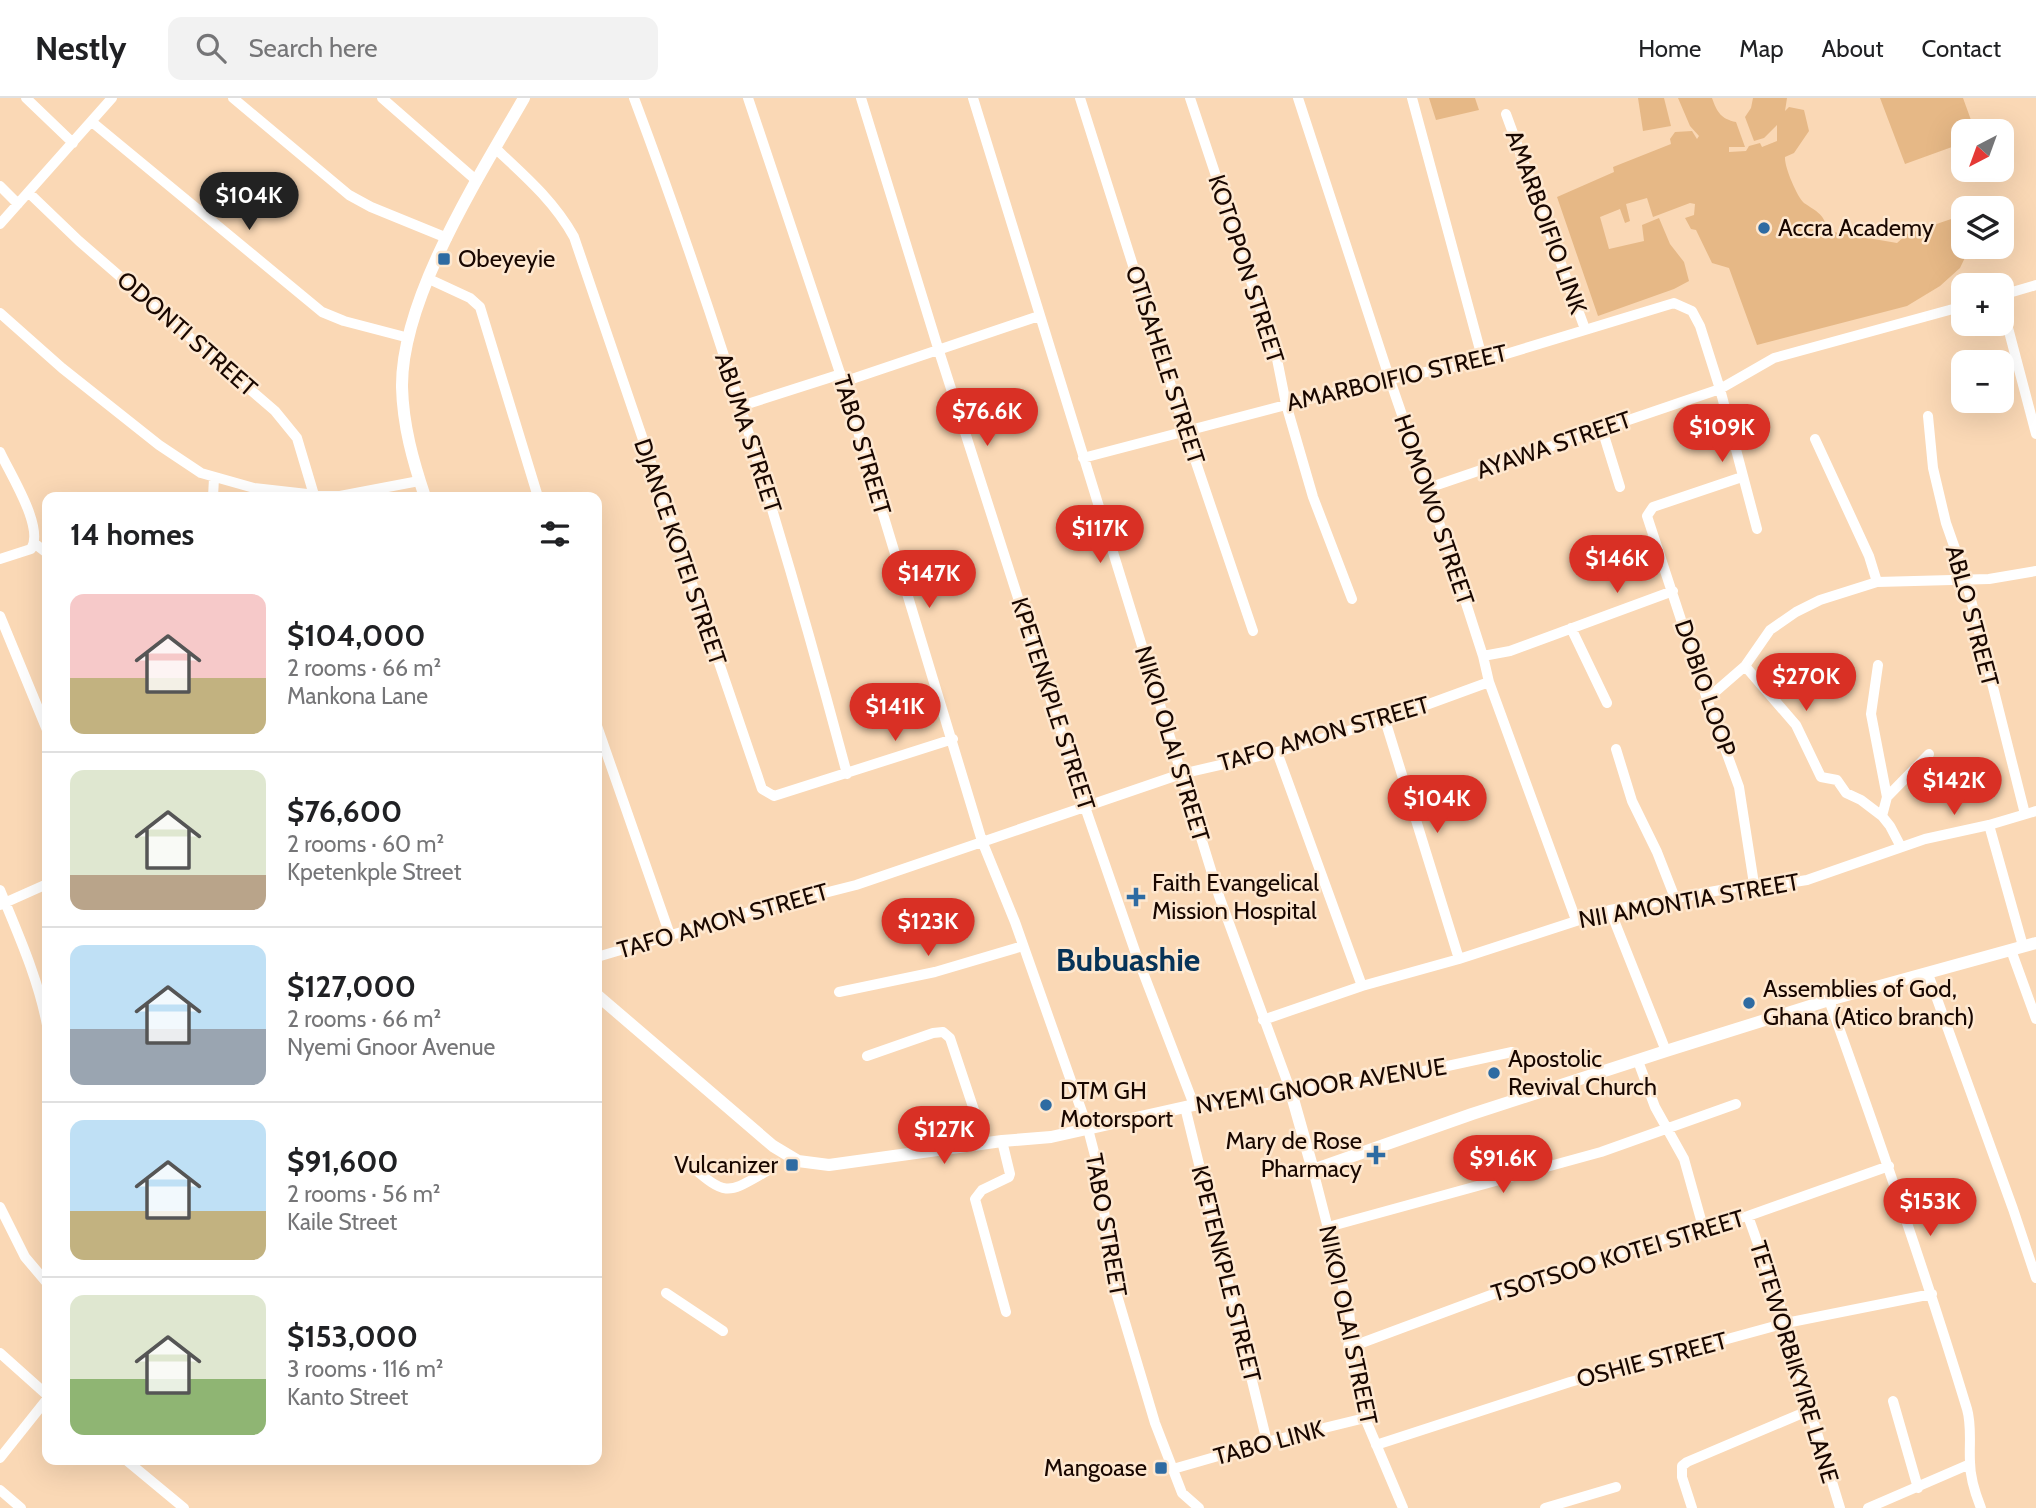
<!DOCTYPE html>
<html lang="en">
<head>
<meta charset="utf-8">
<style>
	body { margin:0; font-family:Cabin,sans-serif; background:#f2f2f2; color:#202124; height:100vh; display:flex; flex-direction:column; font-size:26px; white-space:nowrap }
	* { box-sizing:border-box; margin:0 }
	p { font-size:23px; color:#757577 }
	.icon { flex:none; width:38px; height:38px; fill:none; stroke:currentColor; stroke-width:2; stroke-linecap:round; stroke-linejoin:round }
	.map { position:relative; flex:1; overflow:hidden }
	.sheet { position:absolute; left:42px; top:394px; width:560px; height:973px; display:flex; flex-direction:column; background:#fff; border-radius:14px; box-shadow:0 7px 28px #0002 }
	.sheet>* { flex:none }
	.needle { width:46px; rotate:221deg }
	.tools { position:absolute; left:1951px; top:21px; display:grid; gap:14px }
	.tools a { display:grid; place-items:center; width:63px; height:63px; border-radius:14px; background:#fff; box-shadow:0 7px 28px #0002; font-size:35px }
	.price { position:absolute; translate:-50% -60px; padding:0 16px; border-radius:24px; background:#d93025; color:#fff; font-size:23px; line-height:46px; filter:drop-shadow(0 2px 4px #0008) }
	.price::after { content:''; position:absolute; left:50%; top:42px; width:21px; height:16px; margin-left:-10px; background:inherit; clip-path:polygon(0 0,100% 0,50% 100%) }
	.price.selected { background:#222; color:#fff }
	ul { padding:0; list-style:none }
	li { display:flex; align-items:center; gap:21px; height:175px; padding:0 28px }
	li+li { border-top:2px solid #e0e0e0 }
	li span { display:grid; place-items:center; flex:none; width:196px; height:140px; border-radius:14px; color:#555 }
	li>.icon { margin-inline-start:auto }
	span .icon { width:84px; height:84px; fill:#fffc; stroke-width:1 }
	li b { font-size:30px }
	h2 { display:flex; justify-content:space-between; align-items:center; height:84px; padding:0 28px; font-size:30px }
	header { display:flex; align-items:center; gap:42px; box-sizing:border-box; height:98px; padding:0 35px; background:#fff; border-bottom:2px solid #e0e0e0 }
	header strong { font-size:33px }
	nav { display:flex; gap:38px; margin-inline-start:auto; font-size:24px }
	.search { width:490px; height:63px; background:#f2f2f2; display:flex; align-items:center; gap:18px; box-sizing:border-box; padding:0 24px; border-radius:14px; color:#757577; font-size:26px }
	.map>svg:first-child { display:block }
	.green { fill:#e6b886 }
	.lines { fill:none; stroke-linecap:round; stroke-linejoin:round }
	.minor { stroke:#fff; stroke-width:10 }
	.tertiary { stroke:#fff; stroke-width:12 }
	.poi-dot { fill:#2e6ba2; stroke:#fee8d0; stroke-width:2.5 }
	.labels { text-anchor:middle; stroke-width:5; stroke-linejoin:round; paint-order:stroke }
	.street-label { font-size:24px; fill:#190700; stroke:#fee8d0 }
	.poi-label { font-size:24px; fill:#190700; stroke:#fee8d0; text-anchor:start }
	.district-label { font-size:32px; font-weight:bold; fill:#063358; stroke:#fee8d0 }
</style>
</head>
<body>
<header>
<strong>Nestly</strong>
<div class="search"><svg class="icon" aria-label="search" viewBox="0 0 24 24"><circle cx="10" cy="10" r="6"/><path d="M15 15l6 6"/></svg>Search here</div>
<nav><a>Home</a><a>Map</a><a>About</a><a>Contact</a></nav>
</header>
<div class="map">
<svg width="2036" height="1410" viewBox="0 0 2036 1410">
	<rect width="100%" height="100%" fill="#fad8b5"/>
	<!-- green -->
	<path class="green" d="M1429,0h46l4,12 -43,10z
		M1638,0h26l7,28 -28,5z
		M1678,0h34c5,14 9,21 24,24l9,25h-16v5l17,-1 3,-5 11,-3 2,4 15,-6v-16l-13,13 -10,3 -9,-24 6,-9 2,-10h34l-2,13 4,-4 15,3 5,21 -15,22 -9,4c-1,9 12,40 19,46 13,9 21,11 23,28l70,12 10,-9 56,-19 1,32h6l-10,21 -20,18 -33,20 -150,39 -28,-77 -17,-5 -16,-33 -5,-1 -6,-11 9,-3 1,-11 -5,-1 -37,14 -6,-19 -21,6 4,17 -5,2 -5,-14 -20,8 9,32 35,-8 -2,-16 17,-7 11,26 14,18 5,19 -15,8 -76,27 -41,-119 57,-25 -1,-5 58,-23 -1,-5 5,-7 17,-1 5,8 2,-3 -9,-10z
		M1880,0h83l12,33h-11l-1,12 -58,21z"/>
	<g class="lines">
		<!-- minor -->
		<path class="minor" d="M26,0l47,45
			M233,0l116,97 22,12 76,31
			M382,0l95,83
			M634,0c83,221 152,447 213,676
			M748,0l95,284 139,459 33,81 73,207 13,50 9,93 45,151 27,70 17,15
			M861,0l77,250 147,459 51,147 58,151
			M973,0l246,798 72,196 52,-9 40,-3 129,-28
			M1080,0l105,332 68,201
			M1190,0l87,261 9,45 27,93 39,102
			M1298,0l92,282 64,186 29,90 6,26 87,238
			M1412,0l71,263
			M1506,16l79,215
			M92,24l230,190 22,9 65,17
			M495,50c30,28 59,53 79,89l188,552 12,7 179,-57
			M0,88l18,18
			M29,95l50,48 196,170 22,27 17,57
			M0,126l112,-126
			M429,181l41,19 10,9 58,190
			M2002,197l34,-10
			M2002,207l34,129
			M0,215l62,55 97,77 42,28 53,15 71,8h15l79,-15
			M843,284l196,-66
			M741,308l100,-32
			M1928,318l5,52 13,55 20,57 59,234
			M1602,331l18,58
			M1815,341l54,117 8,26
			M0,354c10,22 45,76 31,97l-31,10
			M1083,360l291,-76 109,-21 191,-58 18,8 8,15 20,63 37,140
			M1742,379l-89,30 -6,9 60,183 32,88 15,97
			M1428,390l292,-99 54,-31 190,-52
			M213,399l1,-19
			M34,445l13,10
			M0,518l47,114
			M1571,530l36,75
			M1483,558l27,-5 163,-60
			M1878,567l-7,49 16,83 -5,19
			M1745,568l51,59 25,52 16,3 9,13 15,7 21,16 8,10 11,21
			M1707,601l38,-33 25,-36 26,-18 24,-12 57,-18 112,-3 47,-8
			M1385,622l74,239
			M597,628l73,209
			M1616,651l16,52 25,51 18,46
			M1277,654l85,234
			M1887,699l42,-43
			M1989,727l34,121
			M0,792c18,44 38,88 47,135
			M0,807l47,-21
			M1610,812l56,141
			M2011,852l25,69
			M597,859l152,-45 107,-27 325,-111 96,-22 108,-32 104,-38
			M1928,876l85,235 23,69
			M839,894l96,-20 88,-26
			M1829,902c49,136 96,271 138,409 5,17 2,35 3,53 0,16 5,31 11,46
			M1263,922l99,-34 97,-27 151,-49 144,-26h28l25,-4 118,-41 64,-14 47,-14
			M867,958l66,-23 10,-1 7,6 35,105
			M1638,963l17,46 29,52 19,68
			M1185,1009l82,335
			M1002,1043l8,33 -1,3 -27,13 -7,9 31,113
			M691,1068c37,32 37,27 78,4
			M1313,1072l36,140 2,22 -3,16 17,70 38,90
			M0,1109l25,50 22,26
			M1748,1118l38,107 24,87 30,98
			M1328,1129l273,-75 135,-48
			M666,1195l57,38
			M1348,1250l178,-66 177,-55 45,-11 141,-50
			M0,1255l47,42
			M1893,1303l25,87
			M1376,1347l194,-63 216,-59 146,-29
			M0,1360l47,-59
			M126,1362l58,48
			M1173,1371l94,-27 98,-24
			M0,1392l21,18
			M1545,1410l71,-21
			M1692,1410l-10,-31v-11l5,-4 123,-52
			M1868,1410l102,-44"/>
		<!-- tertiary -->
		<path class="tertiary" d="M425,399c-12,-36 -22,-71 -23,-110 -1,-89 78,-212 122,-289
			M597,897l176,151 25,15 31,4 173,-24 49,-4 143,-32 50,-9 47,-4 22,78 159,-56 194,-63 163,-51 207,-57"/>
	</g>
	<!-- markers -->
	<g class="poi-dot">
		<circle cx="1764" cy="130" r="7"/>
		<rect x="437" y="154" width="14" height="14" rx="3.5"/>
		<path d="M1132.5 788.5h7v7h7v7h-7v7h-7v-7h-7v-7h7z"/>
		<circle cx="1749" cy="905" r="7"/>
		<circle cx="1494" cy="975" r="7"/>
		<circle cx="1046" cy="1007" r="7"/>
		<path d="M1372.5 1046.5h7v7h7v7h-7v7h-7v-7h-7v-7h7z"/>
		<rect x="785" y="1060" width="14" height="14" rx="3.5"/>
		<rect x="1154" y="1363" width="14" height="14" rx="3.5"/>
	</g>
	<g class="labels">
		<!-- street labels -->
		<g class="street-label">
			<text transform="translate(1546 124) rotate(70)" y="8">AMARBOIFIO LINK</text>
			<text transform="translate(1246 171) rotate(72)" y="8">KOTOPON STREET</text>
			<text transform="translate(187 236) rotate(41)" y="8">ODONTI STREET</text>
			<text transform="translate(1165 267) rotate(72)" y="8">OTISAHELE STREET</text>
			<text transform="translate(1397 280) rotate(-13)" y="8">AMARBOIFIO STREET</text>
			<text transform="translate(748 335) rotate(72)" y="8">ABUMA STREET</text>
			<text transform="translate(862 347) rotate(73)" y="8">TABO STREET</text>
			<text transform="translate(1554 347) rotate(-19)" y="8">AYAWA STREET</text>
			<text transform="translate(1434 412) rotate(71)" y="8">HOMOWO STREET</text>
			<text transform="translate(680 454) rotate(71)" y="8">DJANCE KOTEI STREET</text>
			<text transform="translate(1972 518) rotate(75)" y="8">ABLO STREET</text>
			<text transform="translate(1705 590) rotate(71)" y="8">DOBIO LOOP</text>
			<text transform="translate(1053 606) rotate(72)" y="8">KPETENKPLE STREET</text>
			<text transform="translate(1324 636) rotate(-16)" y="8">TAFO AMON STREET</text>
			<text transform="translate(1172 646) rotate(73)" y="8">NIKOI OLAI STREET</text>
			<text transform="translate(1689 803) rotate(-10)" y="8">NII AMONTIA STREET</text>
			<text transform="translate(723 823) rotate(-16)" y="8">TAFO AMON STREET</text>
			<text transform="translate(1321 988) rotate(-9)" y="8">NYEMI GNOOR AVENUE</text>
			<text transform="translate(1106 1127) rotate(80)" y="8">TABO STREET</text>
			<text transform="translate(1618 1158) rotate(-17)" y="8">TSOTSOO KOTEI STREET</text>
			<text transform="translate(1226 1176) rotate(76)" y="8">KPETENKPLE STREET</text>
			<text transform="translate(1348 1227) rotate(78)" y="8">NIKOI OLAI STREET</text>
			<text transform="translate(1652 1262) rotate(-15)" y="8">OSHIE STREET</text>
			<text transform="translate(1794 1264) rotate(73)" y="8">TETEWORBIKYIRE LANE</text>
			<text transform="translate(1269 1345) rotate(-15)" y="8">TABO LINK</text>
		</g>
		<!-- poi labels -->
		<g class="poi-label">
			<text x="1778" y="138">Accra Academy</text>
			<text x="458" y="169">Obeyeyie</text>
			<text x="1152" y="793">Faith Evangelical<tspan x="1152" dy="28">Mission Hospital</tspan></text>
			<text x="1763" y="899">Assemblies of God,<tspan x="1763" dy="28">Ghana (Atico branch)</tspan></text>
			<text x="1508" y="969">Apostolic<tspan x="1508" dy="28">Revival Church</tspan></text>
			<text x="1060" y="1001">DTM GH<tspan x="1060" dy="28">Motorsport</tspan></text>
			<text x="1362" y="1051" text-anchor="end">Mary de Rose<tspan x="1362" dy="28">Pharmacy</tspan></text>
			<text x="778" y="1075" text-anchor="end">Vulcanizer</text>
			<text x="1147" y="1378" text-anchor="end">Mangoase</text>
		</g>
		<!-- district labels -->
		<g class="district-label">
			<text x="1128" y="873">Bubuashie</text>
		</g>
	</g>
</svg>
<div class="tools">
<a><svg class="needle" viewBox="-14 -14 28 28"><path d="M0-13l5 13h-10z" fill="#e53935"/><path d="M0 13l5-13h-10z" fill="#757577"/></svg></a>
<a><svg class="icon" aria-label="layers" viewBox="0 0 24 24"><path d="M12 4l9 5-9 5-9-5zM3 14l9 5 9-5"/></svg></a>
<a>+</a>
<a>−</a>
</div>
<b class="price selected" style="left:249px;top:134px">$104K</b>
<b class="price" style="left:987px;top:350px">$76.6K</b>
<b class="price" style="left:1722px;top:366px">$109K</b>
<b class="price" style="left:1100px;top:467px">$117K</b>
<b class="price" style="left:1617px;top:497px">$146K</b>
<b class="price" style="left:929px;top:512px">$147K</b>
<b class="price" style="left:1806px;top:615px">$270K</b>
<b class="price" style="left:895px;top:645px">$141K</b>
<b class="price" style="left:1954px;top:719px">$142K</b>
<b class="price" style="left:1437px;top:737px">$104K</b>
<b class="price" style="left:928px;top:860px">$123K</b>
<b class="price" style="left:944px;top:1068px">$127K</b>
<b class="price" style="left:1503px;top:1097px">$91.6K</b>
<b class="price" style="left:1930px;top:1140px">$153K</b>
<section class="sheet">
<h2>14 homes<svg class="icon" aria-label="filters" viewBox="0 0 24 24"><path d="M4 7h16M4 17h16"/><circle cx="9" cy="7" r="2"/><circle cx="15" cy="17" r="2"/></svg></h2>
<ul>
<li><span style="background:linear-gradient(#f6c9c9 60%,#c2b280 0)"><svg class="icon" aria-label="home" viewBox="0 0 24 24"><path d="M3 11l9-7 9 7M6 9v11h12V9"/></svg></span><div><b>$104,000</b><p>2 rooms · 66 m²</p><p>Mankona Lane</p></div></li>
<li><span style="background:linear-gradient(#dfe7d0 75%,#b9a48a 0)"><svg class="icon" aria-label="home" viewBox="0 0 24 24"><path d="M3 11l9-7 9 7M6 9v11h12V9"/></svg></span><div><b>$76,600</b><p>2 rooms · 60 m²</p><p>Kpetenkple Street</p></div></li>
<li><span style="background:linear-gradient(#bfe0f5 60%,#9aa5b1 0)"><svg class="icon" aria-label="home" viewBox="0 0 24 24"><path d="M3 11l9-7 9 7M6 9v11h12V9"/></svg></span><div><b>$127,000</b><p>2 rooms · 66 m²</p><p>Nyemi Gnoor Avenue</p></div></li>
<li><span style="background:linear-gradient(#bfe0f5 65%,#c2b280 0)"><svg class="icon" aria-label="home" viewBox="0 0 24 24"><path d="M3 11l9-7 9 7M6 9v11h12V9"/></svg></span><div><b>$91,600</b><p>2 rooms · 56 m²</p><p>Kaile Street</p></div></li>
<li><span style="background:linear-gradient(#dfe7d0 60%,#8fb573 0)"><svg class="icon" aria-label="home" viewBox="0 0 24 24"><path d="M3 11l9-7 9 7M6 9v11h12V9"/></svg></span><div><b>$153,000</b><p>3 rooms · 116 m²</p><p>Kanto Street</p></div></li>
</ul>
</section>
</div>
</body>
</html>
